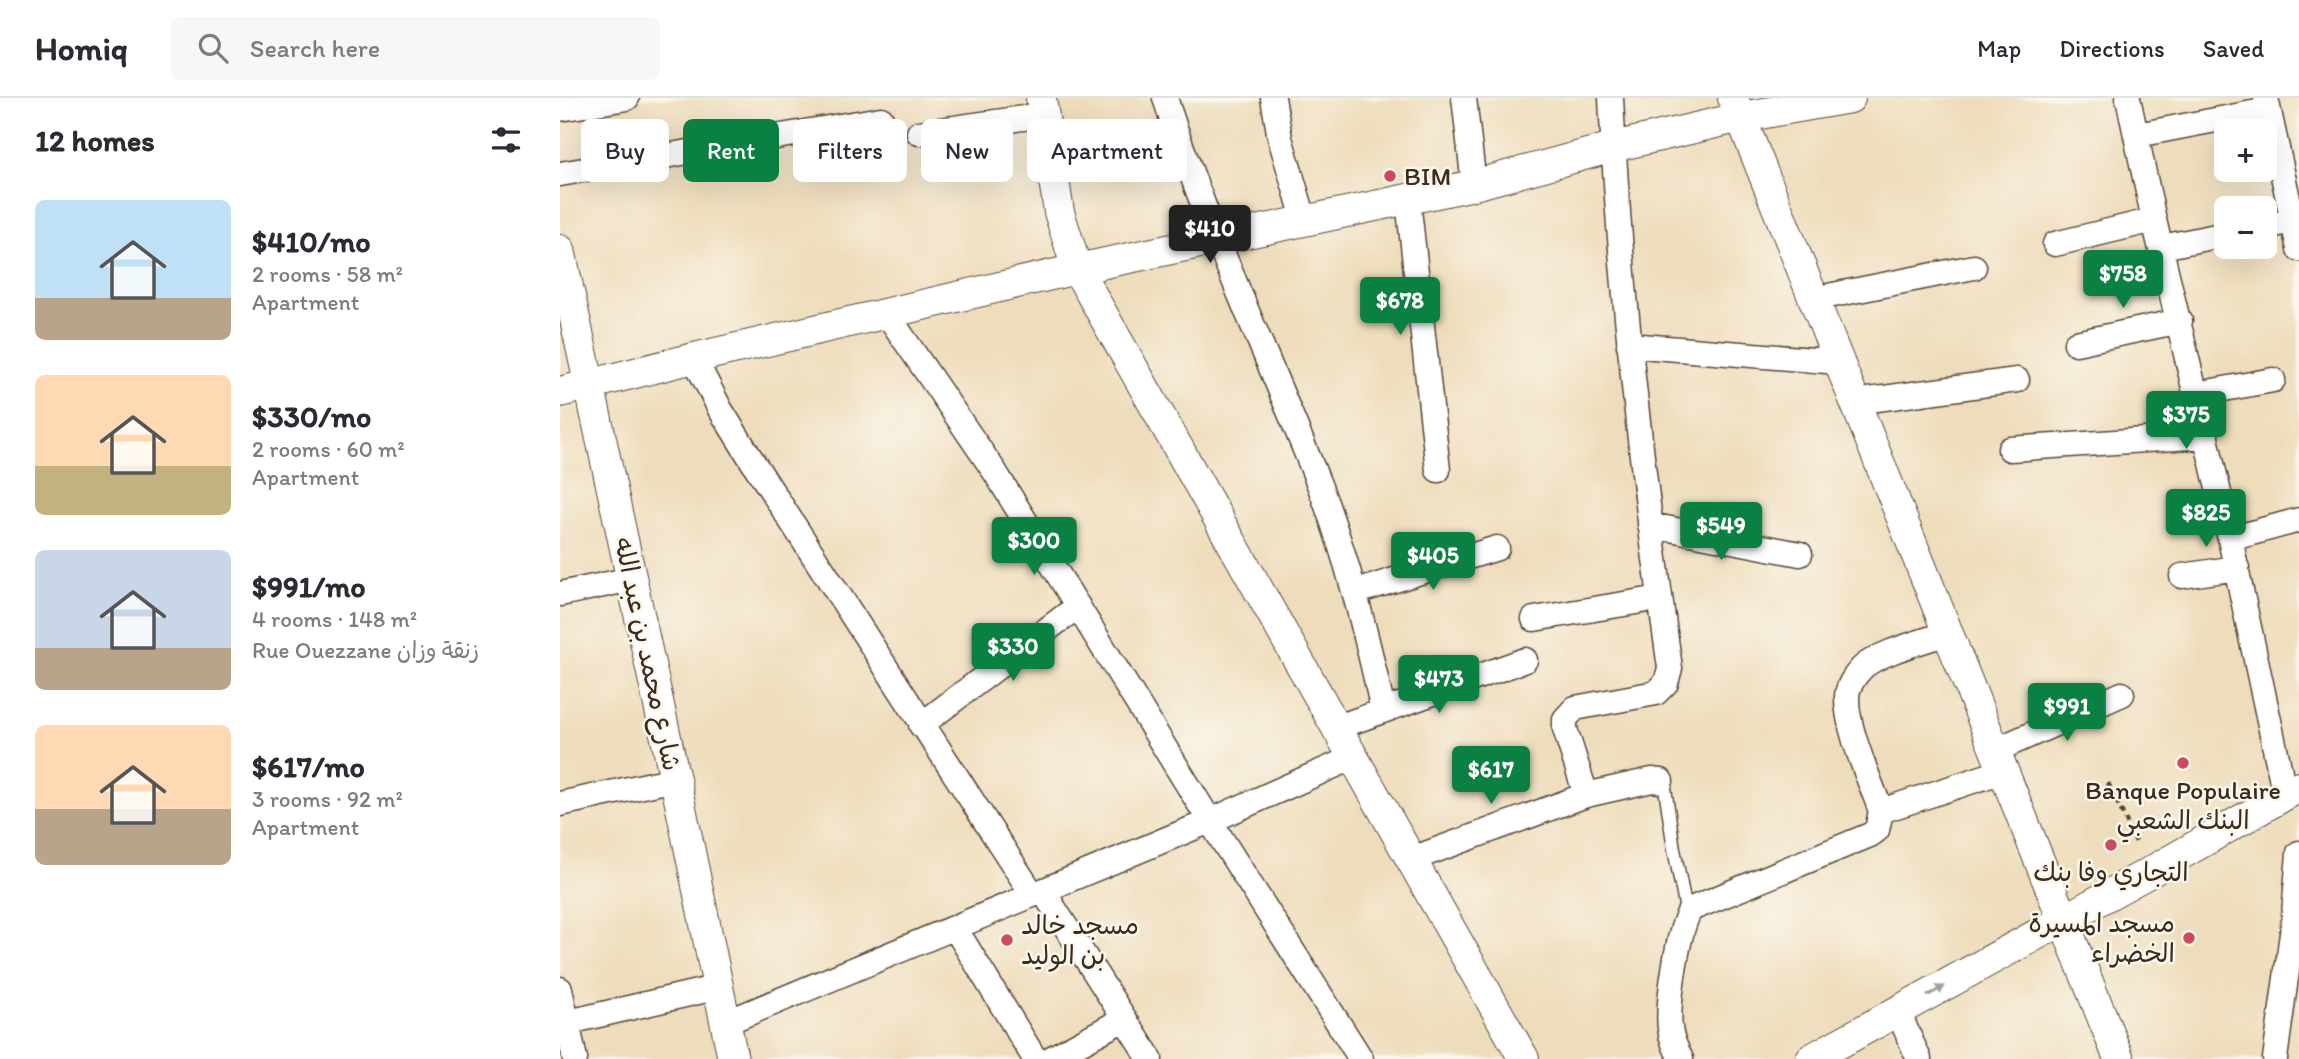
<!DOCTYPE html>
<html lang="en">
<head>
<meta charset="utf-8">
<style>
	body { margin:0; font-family:Itim,"Playpen Sans Arabic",sans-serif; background:#f7f7f7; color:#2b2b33; height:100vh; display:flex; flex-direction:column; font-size:26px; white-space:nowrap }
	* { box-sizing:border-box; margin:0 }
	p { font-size:23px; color:#7c7c81 }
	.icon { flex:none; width:38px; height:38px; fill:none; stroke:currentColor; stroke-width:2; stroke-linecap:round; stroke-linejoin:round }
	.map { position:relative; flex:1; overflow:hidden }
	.side { display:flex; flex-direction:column; background:#fff; width:560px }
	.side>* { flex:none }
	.guide { position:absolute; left:21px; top:21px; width:665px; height:63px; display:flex; gap:14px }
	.buttons { position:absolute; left:1654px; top:21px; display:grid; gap:14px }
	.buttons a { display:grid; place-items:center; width:63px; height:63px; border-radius:10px; background:#fff; box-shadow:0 7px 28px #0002; font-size:35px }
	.price { position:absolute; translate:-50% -60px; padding:0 16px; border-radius:7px; background:#0b8043; color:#fff; font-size:23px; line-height:46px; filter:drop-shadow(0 2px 4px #0008) }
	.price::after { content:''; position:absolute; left:50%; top:42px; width:21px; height:16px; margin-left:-10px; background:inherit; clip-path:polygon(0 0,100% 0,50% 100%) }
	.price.active { background:#222; color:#fff }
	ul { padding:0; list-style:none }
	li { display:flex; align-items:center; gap:21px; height:175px; padding:0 35px }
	li span { display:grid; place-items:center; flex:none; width:196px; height:140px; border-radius:10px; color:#555 }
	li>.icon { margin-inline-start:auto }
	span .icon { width:84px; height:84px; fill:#fffc; stroke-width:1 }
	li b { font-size:30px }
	h2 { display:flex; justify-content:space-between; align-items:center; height:84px; padding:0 35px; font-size:30px }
	.chip { padding:0 24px; border-radius:10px; background:#fff; box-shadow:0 7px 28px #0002; font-size:24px; line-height:63px }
	.chip.active { background:#0b8043; color:#fff }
	header { display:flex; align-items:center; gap:42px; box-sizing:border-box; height:98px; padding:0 35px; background:#fff; border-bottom:2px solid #e1e1e2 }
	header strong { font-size:33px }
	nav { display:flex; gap:38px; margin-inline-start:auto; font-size:24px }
	.search { width:490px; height:63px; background:#f7f7f7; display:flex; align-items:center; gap:18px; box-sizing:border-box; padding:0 24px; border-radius:10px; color:#7c7c81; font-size:26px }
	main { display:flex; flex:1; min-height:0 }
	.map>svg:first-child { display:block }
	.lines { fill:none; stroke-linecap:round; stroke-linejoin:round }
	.service-casing { stroke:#564536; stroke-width:15 }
	.minor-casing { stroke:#564536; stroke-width:27 }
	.tertiary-casing { stroke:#564536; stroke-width:32 }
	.path { stroke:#564536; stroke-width:4.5; stroke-dasharray:5 5; stroke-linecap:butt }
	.service { stroke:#fff; stroke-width:12 }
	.minor { stroke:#fff; stroke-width:24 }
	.tertiary { stroke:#fff; stroke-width:30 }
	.oneway { fill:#a79f9a }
	.poi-dot { fill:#d1495b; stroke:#fbf7ec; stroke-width:2.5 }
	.labels { text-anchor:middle; stroke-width:5; stroke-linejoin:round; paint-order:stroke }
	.poi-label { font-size:26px; fill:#3b2a1e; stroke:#fbf7ec; text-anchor:start }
	.street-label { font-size:26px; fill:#3b2a1e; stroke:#fbf7ec }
</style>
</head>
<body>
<header>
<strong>Homiq</strong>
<div class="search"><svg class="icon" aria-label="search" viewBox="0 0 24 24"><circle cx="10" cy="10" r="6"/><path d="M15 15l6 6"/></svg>Search here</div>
<nav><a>Map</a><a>Directions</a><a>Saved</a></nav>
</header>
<main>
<section class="side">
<h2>12 homes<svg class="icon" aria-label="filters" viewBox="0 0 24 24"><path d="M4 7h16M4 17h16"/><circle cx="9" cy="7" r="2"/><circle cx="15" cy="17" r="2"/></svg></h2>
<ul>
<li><span style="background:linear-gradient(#bfe0f5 70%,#b9a48a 0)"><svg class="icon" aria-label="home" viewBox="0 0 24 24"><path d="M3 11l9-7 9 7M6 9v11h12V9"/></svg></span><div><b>$410/mo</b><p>2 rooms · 58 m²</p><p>Apartment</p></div></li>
<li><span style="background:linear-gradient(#ffd9b3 65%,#c2b280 0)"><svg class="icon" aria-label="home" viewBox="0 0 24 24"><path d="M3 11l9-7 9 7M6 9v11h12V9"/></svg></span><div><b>$330/mo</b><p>2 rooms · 60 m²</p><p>Apartment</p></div></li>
<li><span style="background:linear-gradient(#c9d6e8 70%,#b9a48a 0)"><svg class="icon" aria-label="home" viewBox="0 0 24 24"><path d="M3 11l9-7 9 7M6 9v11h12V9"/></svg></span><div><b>$991/mo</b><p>4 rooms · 148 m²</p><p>Rue Ouezzane زنقة وزان</p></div></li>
<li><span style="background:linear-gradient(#ffd9b3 60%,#b9a48a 0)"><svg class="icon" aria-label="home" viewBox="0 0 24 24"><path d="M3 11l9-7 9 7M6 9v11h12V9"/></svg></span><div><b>$617/mo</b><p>3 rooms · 92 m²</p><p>Apartment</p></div></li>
</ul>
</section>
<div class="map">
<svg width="1739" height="961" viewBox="0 0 1739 961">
	<rect width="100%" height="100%" fill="#fbf7ec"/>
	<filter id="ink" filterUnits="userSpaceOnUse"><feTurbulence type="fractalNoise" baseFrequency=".0143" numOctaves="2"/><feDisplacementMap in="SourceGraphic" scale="14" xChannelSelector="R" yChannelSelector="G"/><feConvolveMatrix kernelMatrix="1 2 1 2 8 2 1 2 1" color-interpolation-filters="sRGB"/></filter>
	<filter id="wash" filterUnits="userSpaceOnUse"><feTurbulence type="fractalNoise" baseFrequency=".00686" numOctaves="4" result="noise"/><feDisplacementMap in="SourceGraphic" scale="28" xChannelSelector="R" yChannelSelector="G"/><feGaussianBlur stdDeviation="1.57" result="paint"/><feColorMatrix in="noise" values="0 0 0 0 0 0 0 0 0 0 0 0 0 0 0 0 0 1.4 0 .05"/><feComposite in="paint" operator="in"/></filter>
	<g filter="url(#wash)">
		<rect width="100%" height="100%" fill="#eeddbc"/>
	</g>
	<g filter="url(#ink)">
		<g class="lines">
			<defs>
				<path id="service" d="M1101,683l4,7 9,61 13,66"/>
				<path id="minor" d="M605,0c43,133 104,259 155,389 28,73 47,148 63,224
					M713,0l7,40 25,84
					M904,0l10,87
					M1051,0c9,191 32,381 59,570l-4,15 -10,10 -81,15 -10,11v10l21,66 66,-15 9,1
					M1568,0l26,122 76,319 55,256
					M1706,0l33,151
					M0,11l67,-11
					M359,35l125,-18
					M1577,37l131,-25
					M0,76l321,-55
					M848,102l30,270
					M1704,129l29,-6
					M1495,146l99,-24
					M1602,149l64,-13
					M1253,201l161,-32
					M327,216l108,158 215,349 151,238
					M1516,245l104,-22
					M1069,247l210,17
					M134,260l26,51 33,53 280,433
					M1637,296l76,-14
					M1294,304l163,-22
					M1450,351l196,-13
					M1090,427l150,29
					M1670,441l69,-19
					M1622,478l55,-8
					M796,494l141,-44
					M0,496l72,-15
					M974,521l126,-21
					M1387,535c-22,8 -70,20 -85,35 -7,7 -15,19 -15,29 -1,32 23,83 34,114l122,-40
					M361,627l157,-119
					M778,629l187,-67
					M1434,653l128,-57
					M0,706l115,-25
					M1739,755l-6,73 6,-3
					M852,761l174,-64
					M483,793l107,168
					M395,830l80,131
					M0,891l15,70
					M1338,914l21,47
					M165,925l485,-202 144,-64
					M0,926l159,-37
					M490,961l74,-40
					M1121,961c-5,-10 -10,-20 -11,-31 -3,-24 8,-100 21,-119l179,-74 7,-5 4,-19
					M1715,961l18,-133"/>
				<path id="tertiary" d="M481,0l18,114 18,57 447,790
					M1173,0l386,961
					M0,152l115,529 58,280
					M0,294l134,-34 383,-89 397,-84 139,-38 129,-30 108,-19
					M1251,961l339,-187 149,-85"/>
			</defs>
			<!-- service casing -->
			<use href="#service" class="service-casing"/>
			<!-- minor casing -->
			<use href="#minor" class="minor-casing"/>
			<!-- tertiary casing -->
			<use href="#tertiary" class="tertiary-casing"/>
			<!-- path -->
			<path class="path" d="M1548,685l30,63"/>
			<!-- service -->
			<use href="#service" class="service"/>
			<!-- minor -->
			<use href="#minor" class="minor"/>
			<!-- tertiary -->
			<use href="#tertiary" class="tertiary"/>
		</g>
		<!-- one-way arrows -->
		<defs><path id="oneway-solid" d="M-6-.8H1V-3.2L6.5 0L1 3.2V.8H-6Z" transform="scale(1.75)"/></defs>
		<use class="oneway" href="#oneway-solid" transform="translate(1376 893) rotate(-29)"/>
	</g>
	<!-- markers -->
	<g class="poi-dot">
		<circle cx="830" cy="78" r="7"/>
		<circle cx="1623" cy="665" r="7"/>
		<circle cx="1551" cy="747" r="7"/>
		<circle cx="1629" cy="840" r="7"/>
		<circle cx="447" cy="842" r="7"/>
	</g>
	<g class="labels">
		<!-- poi labels -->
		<g class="poi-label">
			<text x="844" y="87">BIM</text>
			<text x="1623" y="701" text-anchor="middle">Banque Populaire<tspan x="1623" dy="30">البنك الشعبي</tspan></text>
			<text x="1551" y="783" text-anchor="middle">التجاري وفا بنك</text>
			<text x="1615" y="834" text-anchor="end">مسجد المسيرة<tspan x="1615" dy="30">الخضراء</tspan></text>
			<text x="461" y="836">مسجد خالد<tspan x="461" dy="30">بن الوليد</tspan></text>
		</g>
		<!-- street labels -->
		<g class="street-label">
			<text transform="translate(88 556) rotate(78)" y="9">شارع محمد بن عبد الله</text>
		</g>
	</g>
</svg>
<div class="buttons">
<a>+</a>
<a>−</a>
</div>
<b class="price active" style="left:650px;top:167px">$410</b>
<b class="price" style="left:1563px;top:212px">$758</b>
<b class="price" style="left:840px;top:239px">$678</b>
<b class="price" style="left:1626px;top:353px">$375</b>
<b class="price" style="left:1646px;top:451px">$825</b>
<b class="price" style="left:1161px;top:464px">$549</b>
<b class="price" style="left:474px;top:479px">$300</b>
<b class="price" style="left:873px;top:494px">$405</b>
<b class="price" style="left:453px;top:585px">$330</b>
<b class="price" style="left:879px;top:617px">$473</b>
<b class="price" style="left:1507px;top:645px">$991</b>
<b class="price" style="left:931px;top:708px">$617</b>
<div class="guide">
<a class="chip">Buy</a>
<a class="chip active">Rent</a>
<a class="chip">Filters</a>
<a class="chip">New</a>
<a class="chip">Apartment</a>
</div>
</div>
</main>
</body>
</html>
